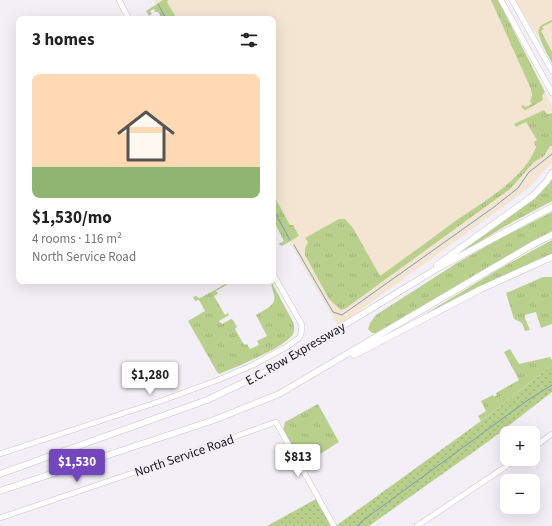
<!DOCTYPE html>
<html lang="en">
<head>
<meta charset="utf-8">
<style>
	body { margin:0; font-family:"Source Sans 3",sans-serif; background:#f2f2f2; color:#222; height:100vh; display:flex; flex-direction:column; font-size:15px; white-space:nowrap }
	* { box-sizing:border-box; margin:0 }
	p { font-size:13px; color:#767676 }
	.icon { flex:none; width:22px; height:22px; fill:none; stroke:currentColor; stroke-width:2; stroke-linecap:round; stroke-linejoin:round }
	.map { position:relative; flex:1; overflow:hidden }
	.side { position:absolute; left:16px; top:16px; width:260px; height:268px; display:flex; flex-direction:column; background:#fff; border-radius:8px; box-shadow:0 4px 16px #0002 }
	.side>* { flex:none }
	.controls { position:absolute; left:500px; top:426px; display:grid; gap:8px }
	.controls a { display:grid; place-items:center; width:40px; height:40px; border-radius:8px; background:#fff; box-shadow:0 4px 16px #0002; font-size:20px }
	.price { position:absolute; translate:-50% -34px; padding:0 9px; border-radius:4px; background:#fff; color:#222; font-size:13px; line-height:26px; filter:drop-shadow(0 1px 2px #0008) }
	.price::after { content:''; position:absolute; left:50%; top:24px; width:12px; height:9px; margin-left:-6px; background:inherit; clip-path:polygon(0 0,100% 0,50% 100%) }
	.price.on { background:#7446be; color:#fff }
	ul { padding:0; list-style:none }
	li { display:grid; align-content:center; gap:8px; height:212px; padding:0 16px }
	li+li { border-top:1px solid #e0e0e0 }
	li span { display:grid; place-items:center; height:124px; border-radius:8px; color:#555 }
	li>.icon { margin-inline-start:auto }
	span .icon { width:72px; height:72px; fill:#fffc; stroke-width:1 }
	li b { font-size:17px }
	h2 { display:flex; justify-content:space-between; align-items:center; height:48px; padding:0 16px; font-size:17px }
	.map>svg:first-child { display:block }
	.commercial { fill:#f3e5d2 }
	.grass { fill:url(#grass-tufts) }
	.park { fill:url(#park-dots) }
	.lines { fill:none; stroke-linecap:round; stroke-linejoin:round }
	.stream { stroke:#769eb2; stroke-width:1 }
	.secondary-casing { stroke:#c8c4cb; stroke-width:6 }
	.highway-casing { stroke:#c8c4cb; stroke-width:7 }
	.secondary { stroke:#fff; stroke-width:5 }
	.highway { stroke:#fff; stroke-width:6 }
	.labels { text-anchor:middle; stroke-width:4; stroke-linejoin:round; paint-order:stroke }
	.street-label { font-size:13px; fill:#161517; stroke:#f3eff6 }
</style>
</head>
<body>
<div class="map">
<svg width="552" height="526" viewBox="0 0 552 526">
	<defs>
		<pattern id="grass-tufts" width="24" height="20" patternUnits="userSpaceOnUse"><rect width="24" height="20" fill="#b9d08d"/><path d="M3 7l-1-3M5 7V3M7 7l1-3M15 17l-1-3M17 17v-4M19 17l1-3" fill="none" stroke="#9eb279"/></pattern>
		<pattern id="park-dots" width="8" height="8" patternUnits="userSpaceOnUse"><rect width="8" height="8" fill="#b9d08d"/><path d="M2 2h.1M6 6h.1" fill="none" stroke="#9eb279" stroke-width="1.8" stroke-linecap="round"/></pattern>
	</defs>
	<rect width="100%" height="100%" fill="#f3eff6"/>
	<!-- commercial -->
	<path class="commercial" d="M154,0h344l54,106v56l-23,26 -191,138 -65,-112v-195h-109z
		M516,0h36v63l-9,-20 -10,-13z"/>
	<!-- grass -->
	<path class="grass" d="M163,0h5l-1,2 10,17h-15l-4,-7h-3l-1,-3 -4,2 2,3 -3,2 -3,-5z
		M491,0h7l47,92 -3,3 1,5 -17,10 -3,-1 -2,-3 2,-1 2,2 7,-3 -2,-3 2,-5 -1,-7z
		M552,20v2l-10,5 2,2 -3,2 11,21v11c-3,-6 -16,-28 -13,-34 1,-5 9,-7 13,-9z
		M544,110l3,4h3l2,-1v33h-2l-6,10 -10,6 -24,27 -164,119 -5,2 -12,-11 -24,-44v-6l3,-7 -3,-4 34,-19h6l8,9 27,48c25,-18 50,-36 74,-54 28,-20 70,-42 82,-75l-2,-5 3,-2 -11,-18 -10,5 -2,-3z
		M552,178v23l-45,24 -62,38 -1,-1z
		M273,194l17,31h3l6,11 -17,10 -4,-2 6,-3 -11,-21z
		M552,212v19l-40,22 -136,80h-4l-4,-4 2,-6 6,-8 81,-52 42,-24z
		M552,240v14l-124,60 -1,-1 72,-44z
		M543,277h9v47l-11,4 -5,-16 -11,3v3l5,12 -5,1 -3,-8 -8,-4 -8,-26z
		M231,281h2l-17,10 2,3 -4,2 11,19 3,-2 1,2 -10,6 3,3 9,-5 2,1 4,7 -2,2 8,14 2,2 2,-1 3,5 9,-4 -2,-4 10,-5 -11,-21c7,-5 21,-9 18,-20 -1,-5 -3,-7 -2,-12l21,39c1,5 2,8 0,12 -7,13 -59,34 -74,40l-2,-2 -29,-51 17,-10 -6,-11 -4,1 -2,-4 3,-1 3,2 3,-1z
		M510,349l9,15 31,-7 2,3v5l-71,56 -3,-5 8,-5 -5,-10 12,-6 1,2 3,-2 -1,-2 23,-13 -15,-28z
		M318,404l21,38 -36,23 -20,-35 2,-8z"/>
	<!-- park -->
	<path class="park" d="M552,365v27l-63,49 -120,85h-32v-1l144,-104z
		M316,499l15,27h-64z"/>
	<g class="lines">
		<!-- stream -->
		<path class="stream" d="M158,4l8,15
			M273,209l17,31
			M294,245l39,67 9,3 152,-108 24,-19 11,-16 23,-18
			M358,526l4,-5 166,-121 24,-15"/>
		<defs>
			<path id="secondary" d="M119,0l10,19
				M501,0l51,93
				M512,0l40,71
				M533,448l19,-14
				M0,454l164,-54 54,-20 35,-15 35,-19 11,-8 2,-4 1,-9 -29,-51
				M0,518l159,-54 117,-42 58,104
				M417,526l100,-67"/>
			<path id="highway" d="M437,265l96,-69 14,-15 5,-8
				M354,355l127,-66 71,-32
				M0,474l207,-74 65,-31 166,-101 114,-61
				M0,491l214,-71 65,-26 253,-149 20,-10"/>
		</defs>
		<!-- secondary casing -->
		<use href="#secondary" class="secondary-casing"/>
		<!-- highway casing -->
		<use href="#highway" class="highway-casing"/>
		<!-- secondary -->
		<use href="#secondary" class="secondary"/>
		<!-- highway -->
		<use href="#highway" class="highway"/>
	</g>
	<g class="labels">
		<!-- street labels -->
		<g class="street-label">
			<text transform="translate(295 353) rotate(-30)" y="5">E.C. Row Expressway</text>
			<text transform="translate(184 455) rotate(-19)" y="5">North Service Road</text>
		</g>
	</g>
</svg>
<div class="controls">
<a>+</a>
<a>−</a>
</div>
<b class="price" style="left:150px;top:396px">$1,280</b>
<b class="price" style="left:298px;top:478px">$813</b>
<b class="price on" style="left:77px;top:483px">$1,530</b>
<section class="side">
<h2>3 homes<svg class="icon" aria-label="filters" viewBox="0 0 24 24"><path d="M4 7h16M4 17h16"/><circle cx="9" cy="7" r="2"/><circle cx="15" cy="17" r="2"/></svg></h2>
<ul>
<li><span style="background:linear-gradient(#ffd9b3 75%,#8fb573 0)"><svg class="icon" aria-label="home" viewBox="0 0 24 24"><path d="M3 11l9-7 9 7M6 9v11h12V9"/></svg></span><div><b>$1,530/mo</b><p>4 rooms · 116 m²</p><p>North Service Road</p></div></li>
</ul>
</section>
</div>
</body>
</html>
